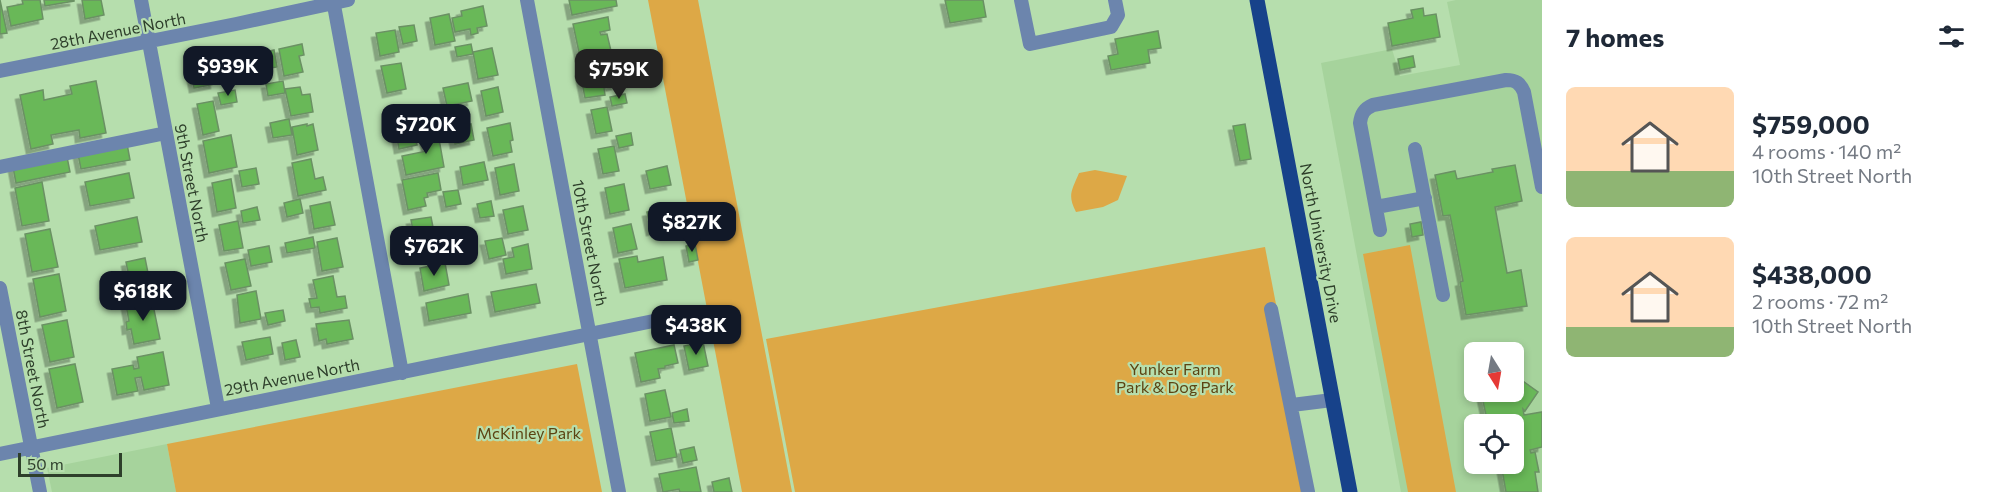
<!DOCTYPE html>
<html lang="en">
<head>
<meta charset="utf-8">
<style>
	body { margin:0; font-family:Commissioner,sans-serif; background:#f2f2f3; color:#1f2937; height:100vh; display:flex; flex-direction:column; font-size:22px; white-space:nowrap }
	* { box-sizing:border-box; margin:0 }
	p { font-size:20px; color:#747a83 }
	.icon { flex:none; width:33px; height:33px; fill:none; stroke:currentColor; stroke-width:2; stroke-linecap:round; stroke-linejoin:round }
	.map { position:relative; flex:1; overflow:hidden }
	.drawer { display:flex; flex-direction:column; background:#fff; width:450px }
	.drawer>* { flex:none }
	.needle { width:39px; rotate:169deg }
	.buttons { position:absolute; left:1464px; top:342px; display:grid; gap:12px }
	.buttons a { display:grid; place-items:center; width:60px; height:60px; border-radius:9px; background:#fff; box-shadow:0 3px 9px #0003; font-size:30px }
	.scale { position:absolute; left:18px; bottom:15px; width:104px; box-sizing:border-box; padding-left:6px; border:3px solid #2e3f2b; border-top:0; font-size:16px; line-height:21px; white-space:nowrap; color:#2e3f2b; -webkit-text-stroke:4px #b6dead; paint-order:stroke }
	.price { position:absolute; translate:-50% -51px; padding:0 14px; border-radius:12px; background:#111827; color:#fff; font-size:20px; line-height:39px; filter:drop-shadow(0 2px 3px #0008) }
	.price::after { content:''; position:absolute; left:50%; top:36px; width:18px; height:14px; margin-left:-9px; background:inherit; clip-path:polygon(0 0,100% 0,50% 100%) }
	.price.active { background:#222; color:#fff }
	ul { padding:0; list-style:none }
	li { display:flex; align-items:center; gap:18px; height:150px; padding:0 24px }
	li span { display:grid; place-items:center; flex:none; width:168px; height:120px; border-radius:9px; color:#555 }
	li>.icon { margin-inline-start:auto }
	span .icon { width:72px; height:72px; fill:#fffc; stroke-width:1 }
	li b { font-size:26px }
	h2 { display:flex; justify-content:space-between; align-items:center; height:72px; padding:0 24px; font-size:26px }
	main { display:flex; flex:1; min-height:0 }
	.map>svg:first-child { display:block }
	.built { fill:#a6d39c; fill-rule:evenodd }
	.green { fill:#dda846 }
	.building { fill:#69b859; stroke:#6b9164; stroke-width:1.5; filter:url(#shadow) }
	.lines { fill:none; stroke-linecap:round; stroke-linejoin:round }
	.minor { stroke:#6c85ad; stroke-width:14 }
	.major { stroke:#17428a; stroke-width:15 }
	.labels { text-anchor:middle; stroke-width:4.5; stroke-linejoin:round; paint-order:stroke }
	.street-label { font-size:16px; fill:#2e3f2b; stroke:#b6dead }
	.park-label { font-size:16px; fill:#5c4312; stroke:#b6dead }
</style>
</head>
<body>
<main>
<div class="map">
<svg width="1542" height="492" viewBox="0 0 1542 492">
	<defs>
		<filter id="shadow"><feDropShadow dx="-4.5" dy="4.5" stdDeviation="0" flood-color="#0004"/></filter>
	</defs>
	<rect width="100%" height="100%" fill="#b6dead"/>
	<!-- built -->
	<path class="built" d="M1456,0h86v492h-141l-80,-429 71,-14 8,27 60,-11 -13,-63zM1474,352h40v40h-40zM1474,424h40v40h-40z
		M167,444l9,48h-124l-5,-24z"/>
	<!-- green -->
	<path class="green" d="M648,0h50l94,492h-50z
		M1095,170l32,6 -9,24 -15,7 -27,5c-9,-17 -4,-22 3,-39z
		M1410,245l46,247h-48l-45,-238z
		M1265,247l47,245h-517l-29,-153z
		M577,364l25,128h-426l-9,-48z"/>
	<!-- building -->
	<path class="building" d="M0,0l7,33 -7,1z
		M22,0h18l3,19 -32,7 -4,-19 16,-3z
		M44,0h30v1l-29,5z
		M82,0h19l3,15 -19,4z
		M569,0h47l1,6 -45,9z
		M945,0h38l3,17 -36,6z
		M483,6l4,20 -10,2 1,5 -7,2 -1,-6 -15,3 -3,-14 10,-2 -1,-5z
		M1423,8l1,8 12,-2 4,23 -48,9 -4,-23 25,-5 -2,-8z
		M449,14l6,27 -20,4 -5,-27z
		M608,17l2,13 -10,2 1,3 6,-1 4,17 -31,6 -7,-33z
		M414,25l3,16 -14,3 -4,-17z
		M395,30l4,22 -19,4 -4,-23z
		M1158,31l3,17 -13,2 2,13 -39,7 -3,-14 10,-2 -3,-15z
		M302,44l2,11 -5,1 4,16 -19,4 -5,-27z
		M471,44l2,10 -16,3 -2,-10z
		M492,48l6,27 -20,4 -5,-27z
		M274,50l3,17 -17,3 -3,-16z
		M622,55l3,13 -15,3 -3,-13z
		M1413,56l2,11 -15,3 -2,-11z
		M232,59l3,15 -19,4 -3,-15z
		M401,63l5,26 -19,4 -6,-27z
		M211,65l4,19 -21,4 -2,-11 4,-1 -1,-8z
		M600,68l1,8 13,-3 2,12 -12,3 1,7 -20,3 -5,-26z
		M96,81l10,52 -26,5 -1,-8 -28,5 2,9 -22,5 -11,-54 23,-5 1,10 28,-6 -2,-8z
		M283,81l2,12 -17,3 -2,-12z
		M468,83l4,18 -25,5 -4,-18z
		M300,87l2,8 8,-1 3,18 -22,4 -6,-27z
		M498,87l5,25 -17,4 -5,-25z
		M235,90l2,12 -16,3 -3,-12z
		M625,94l2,9 -15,3 -2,-9z
		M213,101l6,30 -16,4 -6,-31z
		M607,107l5,24 -16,3 -5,-24z
		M289,119l3,16 -19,3 -3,-15z
		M412,122l5,23 -18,4 -4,-23z
		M510,123l3,17 -3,1 2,11 -19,4 -6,-28z
		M307,124v2l6,-2 5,26 -21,5 -5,-28z
		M471,124l3,16 -19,4 -3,-16z
		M1245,124l6,35 -11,2 -7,-35z
		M437,128l7,39 -38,8 -4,-19 25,-5 -4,-20z
		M631,133l2,12 -14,3 -3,-12z
		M231,135l6,32 -28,6 -6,-32z
		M127,144l3,16 -49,9 -3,-15z
		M614,146l5,25 -16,3 -5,-25z
		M67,157l3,15 -54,11 -3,-16z
		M311,159l4,20 8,-2 3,13 -28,6 -6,-33z
		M484,162l4,18 -25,5 -3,-18z
		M514,164l5,27 -19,4 -5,-27z
		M1515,165l7,36 -27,6 12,66 14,-3 6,36 -61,9 -6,-33 3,-1 -13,-66 -7,1 -8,-41 20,-4 2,8 36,-7 -1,-3z
		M667,166l4,19 -21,4 -4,-18z
		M256,168l3,16 -17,3 -3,-16z
		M129,173l5,25 -44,8 -5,-24z
		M438,173l3,17 -14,3 1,4 -4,1 2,8 -18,4 -6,-30z
		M231,179l5,29 -19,4 -5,-29z
		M42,182l7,39 -27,5 -7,-38z
		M624,184l5,26 -19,4 -5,-26z
		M458,190l3,14 -15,3 -3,-15z
		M300,199l3,14 -16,4 -3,-14z
		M491,201l3,15 -14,2 -3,-14z
		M330,202l5,23 -21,4 -4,-23z
		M523,206l5,24 -20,4 -5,-24z
		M257,207l3,13 -17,3 -2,-12z
		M668,208l4,18 -21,5 -4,-19z
		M137,217l5,25 -42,8 -5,-24z
		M431,217l6,31 -20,4 -6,-32z
		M238,221l5,27 -19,3 -5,-26z
		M1421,222l2,13 -11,2 -2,-13z
		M631,224l6,25 -19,4 -5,-25z
		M50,229l8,38 -26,5 -7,-38z
		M313,237l2,11 -28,5 -2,-10z
		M337,238l6,29 -21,4 -5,-29z
		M502,238l4,17 -17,4 -4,-18z
		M528,244l4,25 -26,5 -3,-15 11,-2 -2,-9z
		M695,244l3,16 -9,2 -3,-16z
		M269,246l3,16 -21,4 -3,-16z
		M637,256l1,6 25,-5 4,23 -42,8 -6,-29z
		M145,258l7,35 -19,3 -7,-34z
		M245,259l6,27 -20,4 -6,-27z
		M445,263l4,22 -25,6 -4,-23z
		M59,274l7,37 -26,6 -7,-38z
		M333,276l4,21 8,-1 2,12 -27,5 -1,-6 -8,1 -2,-9 8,-1 -4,-18z
		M536,284l4,19 -45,9 -4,-20z
		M256,291l5,28 -21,4 -3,-28z
		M468,294l3,19 -42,8 -3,-18z
		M152,300l8,39 -26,5 -3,-15 -4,1 -1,-8 3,-1 -3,-16z
		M283,310l2,11 -17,4 -3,-12z
		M67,320l7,37 -24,5 -8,-37z
		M349,320l4,19 -26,5 -1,-5 -7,2 -3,-17z
		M270,337l3,17 -27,6 -4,-18z
		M296,340l4,17 -15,3 -3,-17z
		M703,342l5,24 -19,4 -5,-24z
		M674,345l4,18 -13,3v2l-7,1 2,9 -19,4 -6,-29z
		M163,352l6,33 -25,5 -3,-13 -6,1 3,13 -21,4 -5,-26 21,-4 1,4 5,-1 -2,-11z
		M1514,361l2,15 22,16 -13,19 -2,-2 1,6 18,-3v35l-12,3 1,3 4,-1 4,20h-4l3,20h-32l-5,-28h13v-40h-26l-7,-32h33z
		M75,364l8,38 -26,6 -8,-39z
		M665,390l6,27 -21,4 -5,-27z
		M687,409l2,12 -15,2 -2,-10z
		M671,428l6,29 -21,4 -6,-29z
		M694,447l3,13 -14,3 -3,-13z
		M696,467l5,25h-21l-1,-3 -16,3 -4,-18z
		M729,478l3,14h-18l-2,-10z"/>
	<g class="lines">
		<!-- minor -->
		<path class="minor" d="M141,0l77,408
			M333,0l69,373
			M527,0l92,492
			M1021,0l9,44 81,-17 7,-12 -3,-15
			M0,71l236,-47 112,-24
			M1415,149l28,146
			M0,167l166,-34
			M1376,207l49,-9
			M1380,230l-20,-107c1,-9 4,-14 13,-18l133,-25c10,0 14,3 18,12l18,95
			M0,288l40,204
			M1271,309l37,183
			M1292,405l40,-5
			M0,454l673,-137"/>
		<!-- major -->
		<path class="major" d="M1257,0l93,492"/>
	</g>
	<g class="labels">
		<!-- street labels -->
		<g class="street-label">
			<text transform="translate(118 31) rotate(-11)" y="6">28th Avenue North</text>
			<text transform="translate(192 183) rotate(79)" y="6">9th Street North</text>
			<text transform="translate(590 243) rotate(79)" y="6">10th Street North</text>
			<text transform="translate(1321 243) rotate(79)" y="6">North University Drive</text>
			<text transform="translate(33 369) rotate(79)" y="6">8th Street North</text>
			<text transform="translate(292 377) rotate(-11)" y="6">29th Avenue North</text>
		</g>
		<!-- park labels -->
		<g class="park-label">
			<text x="1175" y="375">Yunker Farm<tspan x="1175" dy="18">Park &amp; Dog Park</tspan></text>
			<text x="529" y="439">McKinley Park</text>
		</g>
	</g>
</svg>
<div class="buttons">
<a><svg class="needle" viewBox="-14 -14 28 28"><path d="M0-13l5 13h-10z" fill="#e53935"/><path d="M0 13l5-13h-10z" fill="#747a83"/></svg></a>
<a><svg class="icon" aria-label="locate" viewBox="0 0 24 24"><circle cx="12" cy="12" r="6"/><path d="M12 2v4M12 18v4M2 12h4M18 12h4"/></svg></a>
</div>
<div class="scale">50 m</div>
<b class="price" style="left:228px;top:97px">$939K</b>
<b class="price active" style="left:619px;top:100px">$759K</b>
<b class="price" style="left:426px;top:155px">$720K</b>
<b class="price" style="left:692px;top:253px">$827K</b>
<b class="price" style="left:434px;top:277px">$762K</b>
<b class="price" style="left:143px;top:322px">$618K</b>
<b class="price" style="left:696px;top:356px">$438K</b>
</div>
<section class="drawer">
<h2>7 homes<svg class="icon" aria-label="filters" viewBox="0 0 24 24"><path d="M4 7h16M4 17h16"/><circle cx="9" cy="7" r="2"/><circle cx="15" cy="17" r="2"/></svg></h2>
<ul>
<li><span style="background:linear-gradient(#ffd9b3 70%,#8fb573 0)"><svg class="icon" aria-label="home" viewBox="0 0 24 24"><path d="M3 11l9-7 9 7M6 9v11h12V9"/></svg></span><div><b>$759,000</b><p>4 rooms · 140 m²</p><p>10th Street North</p></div></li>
<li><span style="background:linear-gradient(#ffd9b3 75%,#8fb573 0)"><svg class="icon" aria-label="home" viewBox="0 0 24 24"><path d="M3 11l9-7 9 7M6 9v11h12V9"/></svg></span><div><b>$438,000</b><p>2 rooms · 72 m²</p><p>10th Street North</p></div></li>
</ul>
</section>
</main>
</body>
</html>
